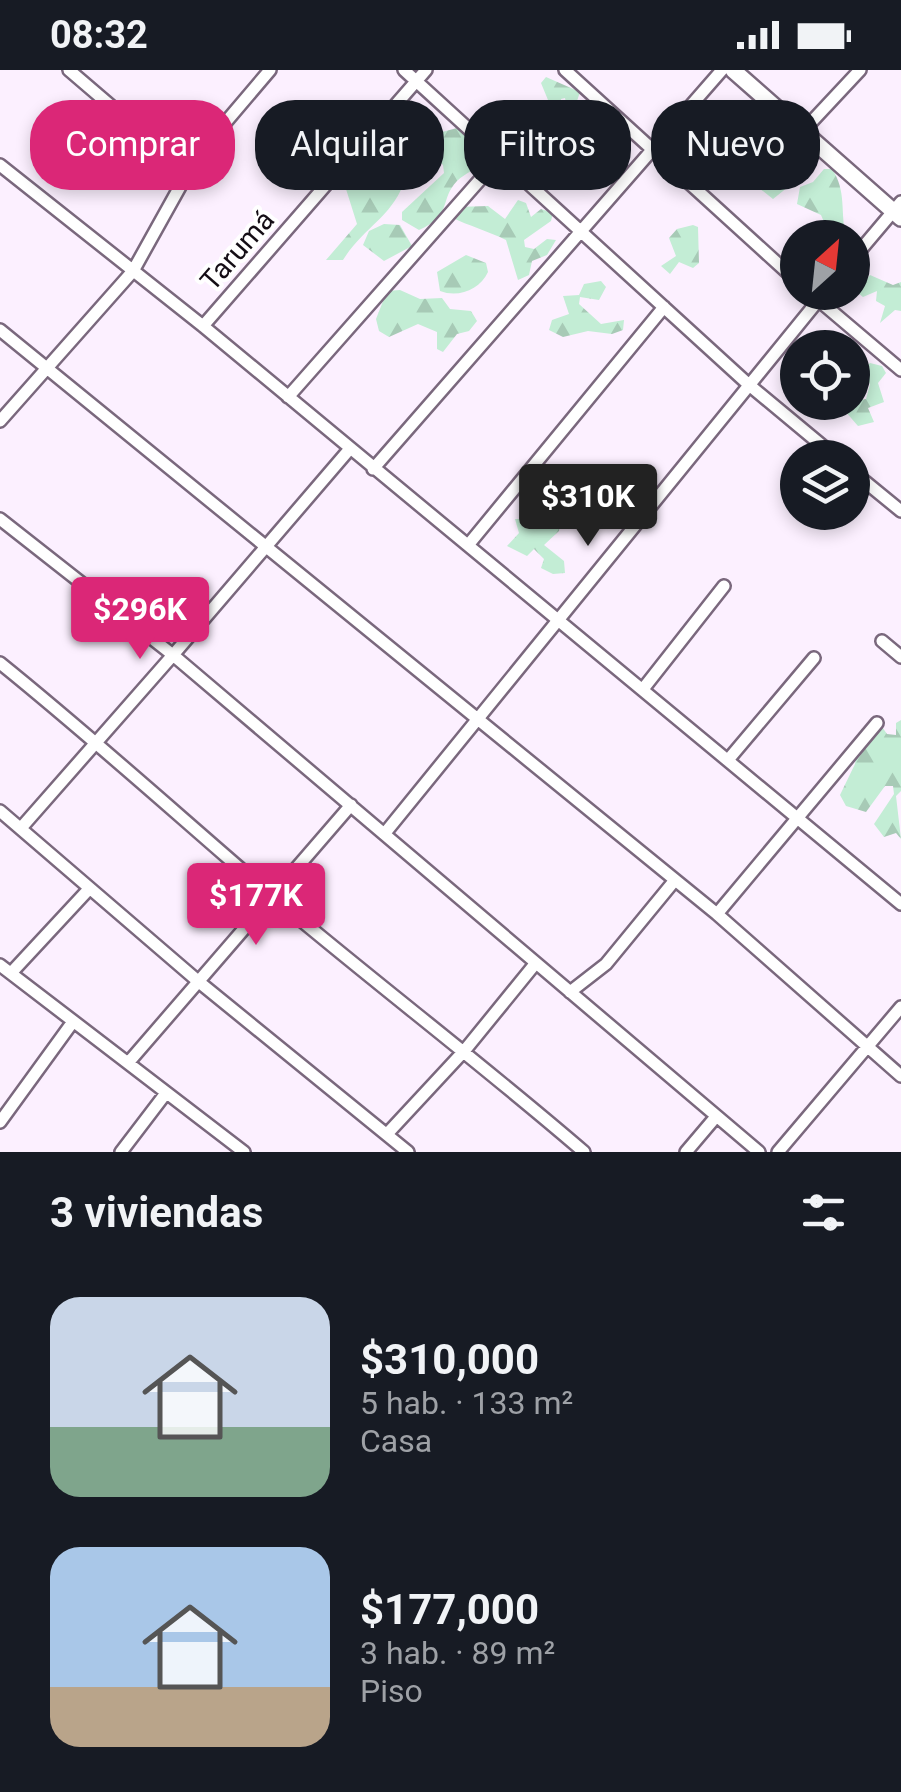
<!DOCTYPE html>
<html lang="es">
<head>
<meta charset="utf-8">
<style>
	body { margin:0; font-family:Roboto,sans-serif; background:#242831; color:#f1f3f6; height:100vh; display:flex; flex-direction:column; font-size:38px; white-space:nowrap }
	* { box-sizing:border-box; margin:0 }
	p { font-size:32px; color:#9ea1a6 }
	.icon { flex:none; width:55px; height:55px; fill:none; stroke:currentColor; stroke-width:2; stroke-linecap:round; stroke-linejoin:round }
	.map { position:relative; height:1082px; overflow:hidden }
	.sheet { display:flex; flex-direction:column; background:#171b24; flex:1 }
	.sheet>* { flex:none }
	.top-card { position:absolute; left:30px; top:30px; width:842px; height:90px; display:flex; gap:20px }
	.needle { width:65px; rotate:27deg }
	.fabs { position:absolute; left:780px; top:150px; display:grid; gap:20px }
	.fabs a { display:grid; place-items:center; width:90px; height:90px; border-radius:50%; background:#171b24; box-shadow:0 5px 15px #0003; font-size:50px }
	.price { position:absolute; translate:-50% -85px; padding:0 22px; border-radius:10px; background:#db2777; color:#fff; font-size:32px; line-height:65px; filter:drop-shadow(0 2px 5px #0008) }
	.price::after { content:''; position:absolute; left:50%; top:60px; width:30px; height:22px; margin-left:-15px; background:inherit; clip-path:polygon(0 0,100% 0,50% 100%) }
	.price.current { background:#222; color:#fff }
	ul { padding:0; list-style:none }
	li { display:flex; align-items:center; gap:30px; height:250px; padding:0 50px }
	li span { display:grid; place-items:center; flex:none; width:280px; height:200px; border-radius:30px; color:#555 }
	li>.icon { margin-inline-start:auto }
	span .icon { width:120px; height:120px; fill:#fffc; stroke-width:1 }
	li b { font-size:42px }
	h2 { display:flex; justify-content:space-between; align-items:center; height:120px; padding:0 50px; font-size:42px }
	.tag { padding:0 35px; border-radius:40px; background:#171b24; box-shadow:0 5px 15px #0003; font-size:35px; line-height:90px }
	.tag.current { background:#db2777; color:#fff }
	.status { display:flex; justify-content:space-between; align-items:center; height:70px; padding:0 50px; background:#171b24; direction:ltr }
	.status svg { height:28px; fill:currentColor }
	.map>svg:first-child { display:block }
	.forest { fill:url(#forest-firs) }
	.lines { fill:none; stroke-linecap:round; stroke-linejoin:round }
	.minor-casing { stroke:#7a687d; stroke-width:16 }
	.tertiary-casing { stroke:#7a687d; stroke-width:20 }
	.minor { stroke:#fff; stroke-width:11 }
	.tertiary { stroke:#fff; stroke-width:15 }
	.labels { text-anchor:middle; stroke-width:8; stroke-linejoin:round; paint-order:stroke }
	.street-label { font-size:28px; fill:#140d15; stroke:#fff }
</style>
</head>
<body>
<div class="status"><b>08:32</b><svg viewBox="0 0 49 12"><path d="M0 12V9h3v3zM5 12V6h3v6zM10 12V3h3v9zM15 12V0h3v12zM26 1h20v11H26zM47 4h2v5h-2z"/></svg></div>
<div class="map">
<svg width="901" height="1082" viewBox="0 0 901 1082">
	<defs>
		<pattern id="forest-firs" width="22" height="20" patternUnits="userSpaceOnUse" patternTransform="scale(2.5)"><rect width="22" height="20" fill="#c3edd5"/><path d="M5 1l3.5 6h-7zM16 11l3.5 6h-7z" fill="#a7cab6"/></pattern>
	</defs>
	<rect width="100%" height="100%" fill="#fcf0ff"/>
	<!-- forest -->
	<path class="forest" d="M546,7l34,15 -5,15 -8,1 -2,-10 -4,1 2,27 40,-13 11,5 -2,4c-24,3 -43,14 -66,21l-23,-4 -13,3 -10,-7 -12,4 -9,-6 14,-23h4l-3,15 15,5 10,-25 15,8 14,-13 -7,-17z
		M393,46l8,2 15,40 -19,15v8l6,4c-13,33 -40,43 -60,75h-17l31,-36 -17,-54 28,-30 13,7 5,-25z
		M457,58l14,9 11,24c-7,10 -17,12 -25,20 -18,19 -4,34 -38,49l-17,-10v-8l42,-39 -1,-8 -13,-12 1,-18z
		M747,64l15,13 -9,19 14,18 8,1 12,-14 -6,-9 -10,9 -7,-3 10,-18 10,-1 13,15 -9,23 -15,12 -33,-26 2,-12 -9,-20z
		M824,99h8c15,22 8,44 14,68h-33l11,-15 -3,-7 -24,-11 3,-17 13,-5z
		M518,130l8,3 5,14 10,-8 12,4 -2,8 -27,19 1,7 9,2 13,-10 9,1 -9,15 -15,6 -3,14 -11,5 -12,-40c-18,-9 -37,-14 -55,-23l5,-10 32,-1 17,13z
		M384,154l16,1 12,21 -28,15 -21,-16 6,-14z
		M693,155l5,2 1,36 -6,5 -14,-6 -9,12 -9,-8 15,-10 -7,-18 8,-9z
		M466,185l20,8 2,9c-8,18 -30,26 -48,19l-3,-19z
		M870,205l23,10 8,-3v29l-6,-1 -15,13 5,-17 -9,-5 1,-10 -14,6 -6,-5z
		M601,211l5,6 -7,13 -19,-3 -1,7 22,20 23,-4 -1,10 -11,4 -24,-3 -25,6 -14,-7 3,-10 17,-6 -6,-18 16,-1 5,-11z
		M400,220l20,9 22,-1 8,11 21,2 6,10 -8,10 -12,3 -14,18 -6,-3v-17l-19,-8 -29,13 -10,-6 -3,-12 11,-28z
		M870,293l12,3 4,7 -8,10 6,19 -16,6 6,14 -16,4 -20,-23 28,-4 4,-15 -9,-13z
		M545,444l15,9 -1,8 -15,14 20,16 1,12 -12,1 -12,-6 3,-9 -10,-10 -7,7 -20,-10 12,-13 -4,-14h23z
		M901,650v71l-5,5 5,43 -5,-6 -12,4 -10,-13 20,-30 -1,-8h-8l-19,26 -20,-6 -6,-11 15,-31 6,-35 19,-5 7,10 9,1v-12z"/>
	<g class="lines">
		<defs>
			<path id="minor" d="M69,0l119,102
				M404,0l344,314 89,74
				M565,0l233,212
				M803,61l57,-61
				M0,95l203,161 698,578
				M852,190l49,-58
				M809,222l92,78
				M203,256l223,-256
				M0,260l717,584 184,162
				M288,327l212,-240
				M0,351l133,-150 64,-115 73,-86
				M348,381l-175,204 586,497
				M373,399l349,-399
				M852,401l49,40
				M0,449l173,136 -152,173
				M469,474l195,-237
				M882,571l19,16
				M0,593c93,75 181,155 272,233 103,87 210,168 312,256
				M643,619l81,-103
				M728,690l86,-102
				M0,741l199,171 209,170
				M385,763l440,-541
				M717,844l160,-191
				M0,895l244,187
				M11,903l78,-84
				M570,922l36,-28 69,-84
				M128,993l223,-258
				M0,1052l72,-99
				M387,1064l78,-84 70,-86
				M121,1082l45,-59
				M686,1082l28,-33
				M778,1082l123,-145"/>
			<path id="tertiary" d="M733,0l168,148"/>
		</defs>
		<!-- minor casing -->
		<use href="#minor" class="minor-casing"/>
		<!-- tertiary casing -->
		<use href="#tertiary" class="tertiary-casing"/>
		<!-- minor -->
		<use href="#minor" class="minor"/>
		<!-- tertiary -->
		<use href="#tertiary" class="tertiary"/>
	</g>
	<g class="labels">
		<!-- street labels -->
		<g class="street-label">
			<text transform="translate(237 180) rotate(-49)" y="10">Tarumá</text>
		</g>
	</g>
</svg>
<div class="fabs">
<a><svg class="needle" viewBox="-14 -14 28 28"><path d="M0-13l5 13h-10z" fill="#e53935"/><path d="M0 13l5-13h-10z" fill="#9ea1a6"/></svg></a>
<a><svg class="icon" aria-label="locate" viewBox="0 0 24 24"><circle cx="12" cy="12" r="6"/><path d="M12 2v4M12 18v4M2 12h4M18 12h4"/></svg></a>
<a><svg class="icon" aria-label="layers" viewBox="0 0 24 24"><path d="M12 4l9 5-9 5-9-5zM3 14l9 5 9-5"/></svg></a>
</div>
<b class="price current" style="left:588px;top:479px">$310K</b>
<b class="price" style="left:140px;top:592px">$296K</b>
<b class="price" style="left:256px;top:878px">$177K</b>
<div class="top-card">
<a class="tag current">Comprar</a>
<a class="tag">Alquilar</a>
<a class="tag">Filtros</a>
<a class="tag">Nuevo</a>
</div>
</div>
<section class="sheet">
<h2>3 viviendas<svg class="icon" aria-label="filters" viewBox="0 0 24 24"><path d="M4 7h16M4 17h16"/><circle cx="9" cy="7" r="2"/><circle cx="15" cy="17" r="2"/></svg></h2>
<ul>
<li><span style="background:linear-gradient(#c9d6e8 65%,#7fa58c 0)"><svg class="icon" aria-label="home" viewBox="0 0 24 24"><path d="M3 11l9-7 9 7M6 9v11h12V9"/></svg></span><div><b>$310,000</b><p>5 hab. · 133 m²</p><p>Casa</p></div></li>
<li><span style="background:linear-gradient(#a9c7e8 70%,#b9a48a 0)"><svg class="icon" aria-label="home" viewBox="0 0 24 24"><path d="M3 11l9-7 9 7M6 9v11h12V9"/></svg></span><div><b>$177,000</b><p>3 hab. · 89 m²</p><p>Piso</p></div></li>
</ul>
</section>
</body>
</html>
